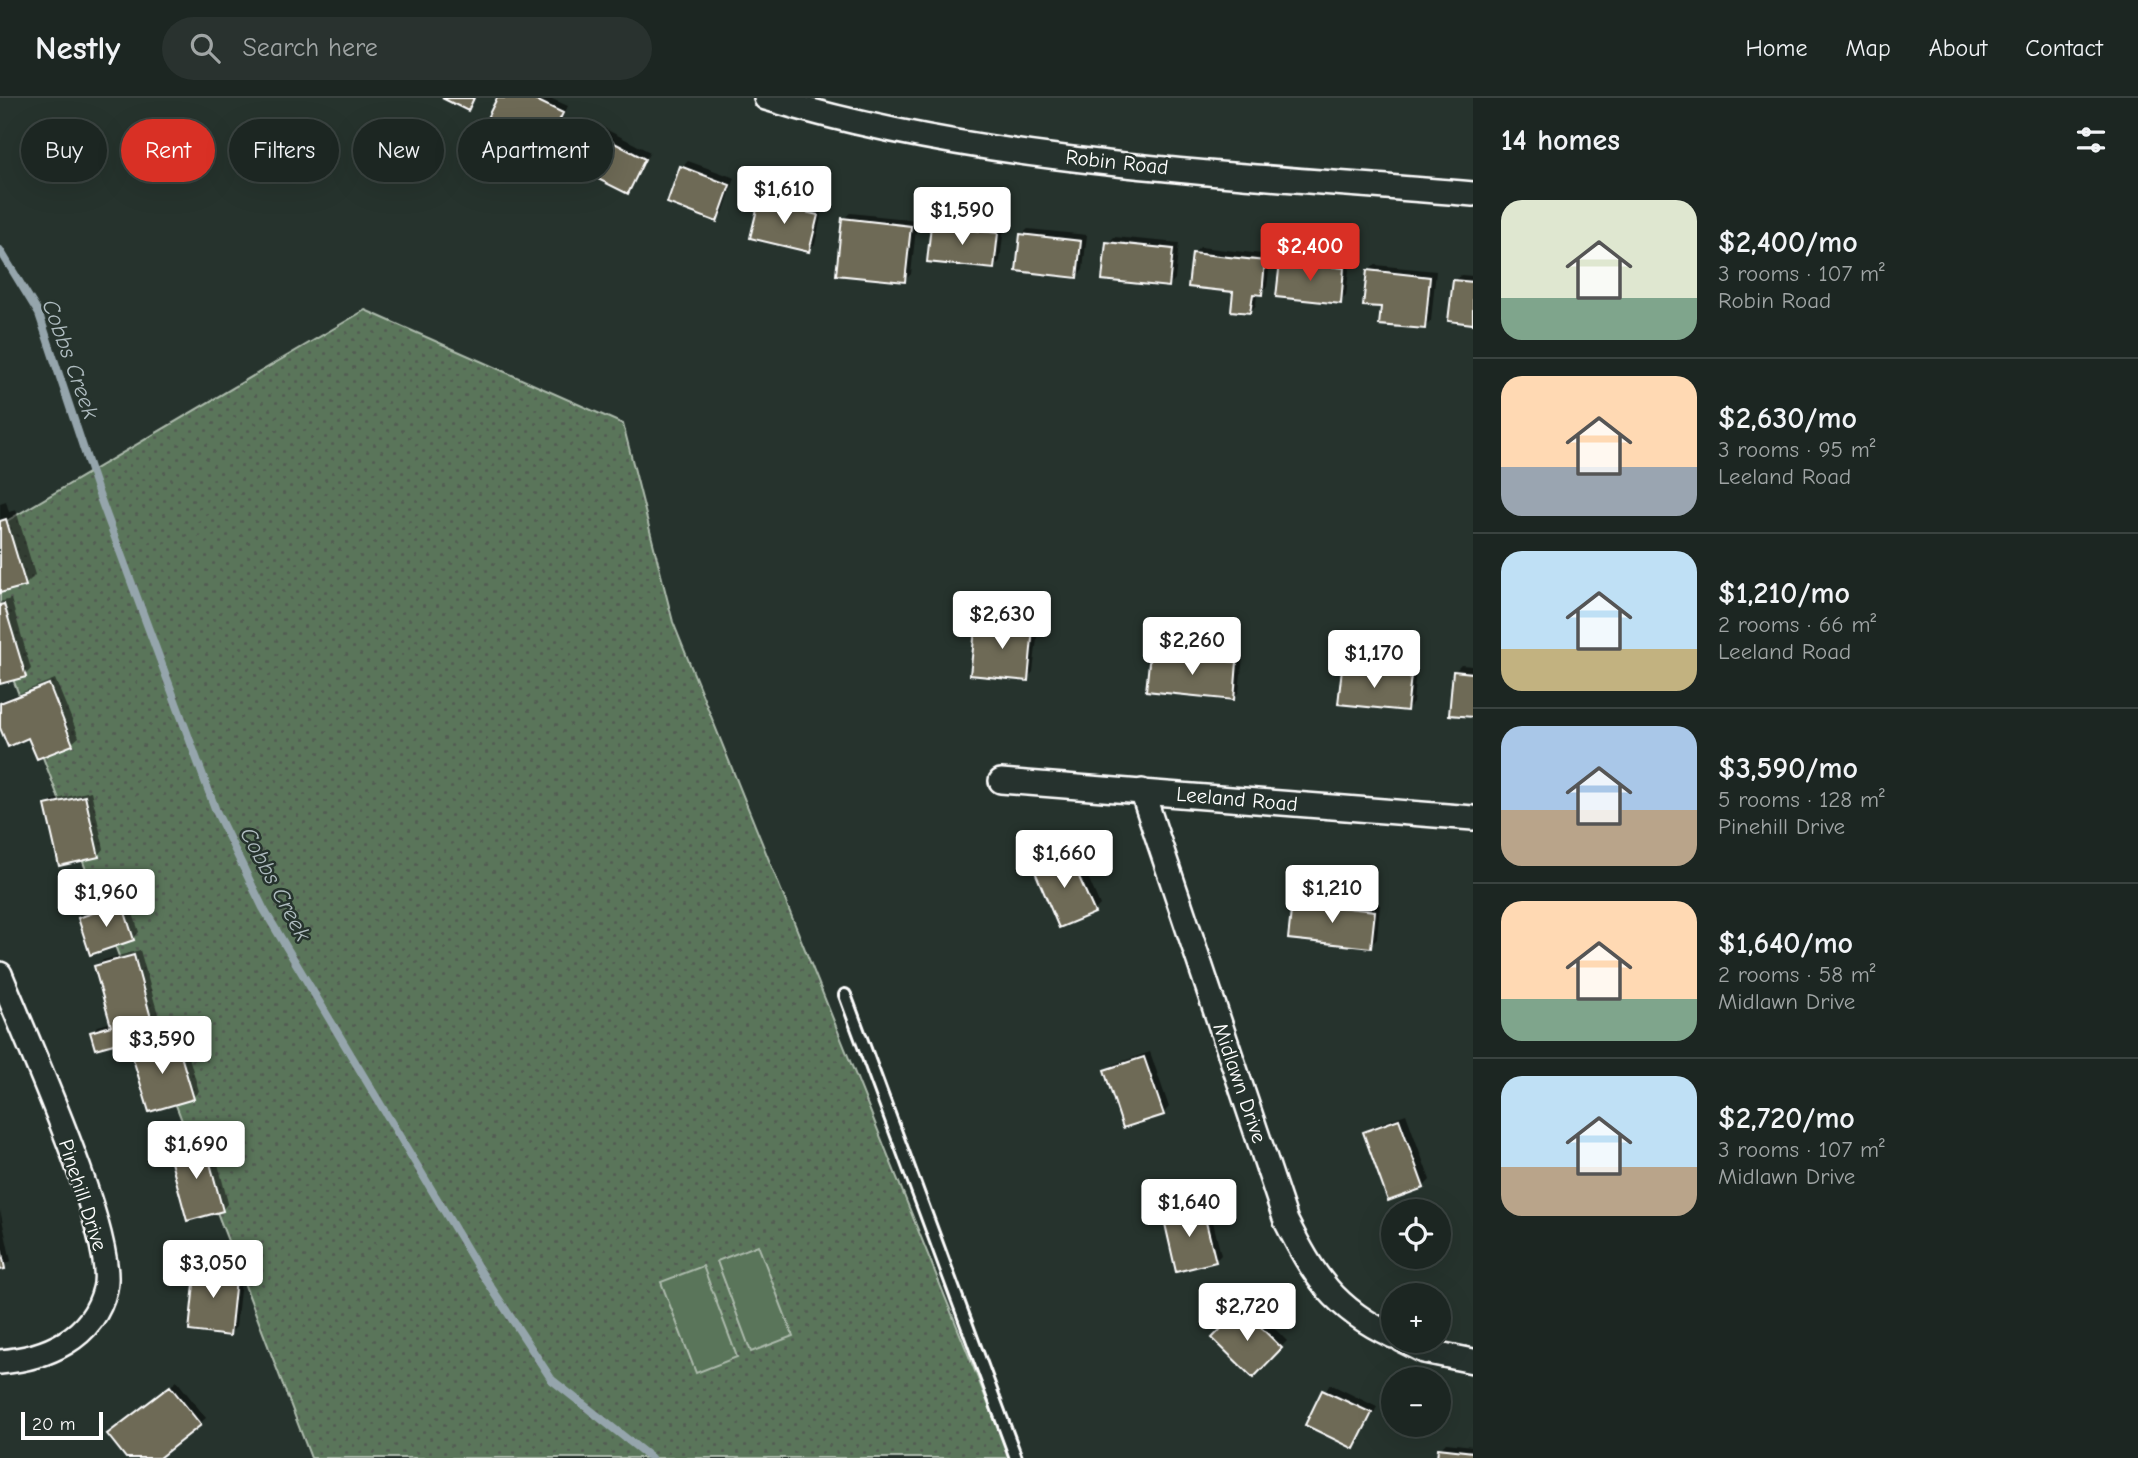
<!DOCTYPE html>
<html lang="en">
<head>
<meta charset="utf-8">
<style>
	body { margin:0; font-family:"Comic Neue",sans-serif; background:#29322f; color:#f1f3f6; height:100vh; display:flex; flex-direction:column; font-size:26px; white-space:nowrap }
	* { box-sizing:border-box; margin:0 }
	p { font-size:23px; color:#a0a5a5 }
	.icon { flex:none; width:38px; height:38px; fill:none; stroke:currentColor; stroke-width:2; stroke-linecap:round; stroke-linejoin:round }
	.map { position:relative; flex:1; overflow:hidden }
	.drawer { display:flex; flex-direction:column; background:#1c2622; width:665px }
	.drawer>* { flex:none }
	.top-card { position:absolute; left:21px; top:21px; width:665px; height:63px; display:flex; gap:14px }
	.buttons { position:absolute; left:1381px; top:1101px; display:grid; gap:14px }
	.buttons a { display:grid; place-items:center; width:70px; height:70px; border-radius:50%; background:#1c2622; box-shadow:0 7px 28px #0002,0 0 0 2px #3a4340; font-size:35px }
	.scale { position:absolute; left:21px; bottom:18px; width:82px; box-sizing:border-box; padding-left:7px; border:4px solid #fff; border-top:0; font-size:19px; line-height:24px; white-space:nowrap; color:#fff; -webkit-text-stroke:5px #26332d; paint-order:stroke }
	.price { position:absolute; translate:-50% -60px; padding:0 16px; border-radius:7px; background:#fff; color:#222; font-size:23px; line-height:46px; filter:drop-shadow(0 2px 4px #0008) }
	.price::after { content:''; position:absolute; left:50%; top:42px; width:21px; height:16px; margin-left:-10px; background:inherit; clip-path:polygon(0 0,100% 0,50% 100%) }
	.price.active { background:#d93025; color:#fff }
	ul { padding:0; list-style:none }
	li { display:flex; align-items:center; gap:21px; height:175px; padding:0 28px }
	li+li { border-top:2px solid #3a4340 }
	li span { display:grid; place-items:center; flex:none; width:196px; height:140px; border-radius:21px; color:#555 }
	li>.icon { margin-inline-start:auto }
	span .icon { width:84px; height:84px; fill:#fffc; stroke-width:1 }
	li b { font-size:30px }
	h2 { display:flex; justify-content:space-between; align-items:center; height:84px; padding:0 28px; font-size:30px }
	.tag { padding:0 24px; border-radius:32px; background:#1c2622; box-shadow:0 7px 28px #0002,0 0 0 2px #3a4340; font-size:24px; line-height:63px }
	.tag.active { background:#d93025; color:#fff }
	header { display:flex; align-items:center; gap:42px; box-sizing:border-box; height:98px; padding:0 35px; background:#1c2622; border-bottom:2px solid #3a4340 }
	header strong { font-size:33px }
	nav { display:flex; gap:38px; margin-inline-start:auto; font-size:24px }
	.search { width:490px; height:63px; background:#29322f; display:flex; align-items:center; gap:18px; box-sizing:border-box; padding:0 24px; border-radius:38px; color:#a0a5a5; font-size:26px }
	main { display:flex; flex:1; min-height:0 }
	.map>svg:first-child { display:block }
	.grass { fill:url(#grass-dots); stroke:#acbaac; stroke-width:2 }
	.pitch { fill:#5a755a; stroke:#acbaac; stroke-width:2 }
	.shadow { fill:#0007 }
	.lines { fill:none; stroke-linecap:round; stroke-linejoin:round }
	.stream { stroke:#95a5ac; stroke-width:8 }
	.building { fill:#6e6a57; stroke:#fff; stroke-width:2 }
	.service-casing { stroke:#fff; stroke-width:16 }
	.minor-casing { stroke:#fff; stroke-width:28 }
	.service { stroke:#26332d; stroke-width:10 }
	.minor { stroke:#26332d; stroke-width:23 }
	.labels { text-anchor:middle; stroke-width:5; stroke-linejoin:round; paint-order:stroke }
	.street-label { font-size:21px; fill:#fff; stroke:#26332d }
	.water-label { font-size:23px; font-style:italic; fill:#afbcc0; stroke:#26332d }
</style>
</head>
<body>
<header>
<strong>Nestly</strong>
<div class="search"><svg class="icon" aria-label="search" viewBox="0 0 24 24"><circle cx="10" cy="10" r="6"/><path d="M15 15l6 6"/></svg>Search here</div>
<nav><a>Home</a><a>Map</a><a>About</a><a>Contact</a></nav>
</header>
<main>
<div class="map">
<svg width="1473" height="1360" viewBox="0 0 1473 1360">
	<defs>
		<pattern id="grass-dots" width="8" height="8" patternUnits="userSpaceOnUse" patternTransform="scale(1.75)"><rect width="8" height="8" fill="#5a755a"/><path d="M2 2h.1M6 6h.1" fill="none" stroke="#525c52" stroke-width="1.8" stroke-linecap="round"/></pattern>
	</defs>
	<rect width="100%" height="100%" fill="#26332d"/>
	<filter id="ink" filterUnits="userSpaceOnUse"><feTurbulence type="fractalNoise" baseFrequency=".0143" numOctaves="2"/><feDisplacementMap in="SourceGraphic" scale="14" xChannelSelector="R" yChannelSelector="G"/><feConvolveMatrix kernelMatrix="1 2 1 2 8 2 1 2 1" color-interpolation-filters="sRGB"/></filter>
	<g filter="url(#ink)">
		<!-- grass -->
		<path class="grass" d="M365,212l258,114 50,198 337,836h-699l-311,-813v-120z"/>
		<!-- pitch -->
		<path class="pitch" d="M758,1147l35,91 -42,16 -34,-91z
			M703,1168l34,91 -41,16 -35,-91z"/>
		<!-- shadow -->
		<path class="shadow" d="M499,0h51l18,8 -20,42 -6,6z
			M590,23l60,31 -23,40 -43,-65z
			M688,63l47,17 -12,35 -6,7 -35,-53z
			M767,97l56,13 -8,36 -6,6 -48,-49z
			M850,115l67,7 -6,54 -6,6 -62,-61z
			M939,122l65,7 -4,34 -6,6 -62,-41z
			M1028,131l59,6 -4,35 -6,6 -56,-41z
			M1114,139l65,6 -4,36 -6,7 -61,-43z
			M1200,149l71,8 -4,32 -10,6 -1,12 -6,7 -15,-22 -42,-36z
			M1288,158l62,6 -4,34 -6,6 -59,-40z
			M1375,167l61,6 -5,50 -7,7 -41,-22 -15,-35z
			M1461,177l12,1v46l-23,-3 4,-38z
			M6,403l3,11 7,-2 19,65 -10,10 -25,7v-89z
			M11,501l20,70 -6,6 -25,7v-80z
			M984,518l55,6 -6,50 -6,7 -49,-57z
			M1158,549l85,9 -4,36 -6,6 -82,-44z
			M1350,564l66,7 -3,34 -6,7 -63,-41z
			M1461,567l12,1v50l-22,-3 4,-42z
			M55,581l24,58 -7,6 -34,14 -9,-21 -29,-13v-22z
			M91,693l13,58 -6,7 -51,-50 6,-6z
			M1075,749l25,58 -6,6 -59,-43 7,-7z
			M1300,798l80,9 -3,34 -7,7 -76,-43z
			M128,800l11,34 -6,7 -53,-21 6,-6z
			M140,852l21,75 -7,7h-62l6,-6 14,-4 -16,-56 7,-6z
			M182,936l17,57 -6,6 -60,-44 6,-7z
			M1150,954l19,55 -6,7 -57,-43 6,-6z
			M1406,1016l24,66 -7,7 -58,-54 6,-6z
			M211,1038l17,67 -6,7 -52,-59 6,-6z
			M1208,1103l13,54 -6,6 -50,-45 6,-7z
			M0,1112l11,51 -11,7z
			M204,1161l39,4 -7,64 -7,7 -32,-68z
			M1249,1205l38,38 -34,35 -39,-38z
			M177,1283l29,37 -50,40h-28l-12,-30z
			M1330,1286l47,23 -23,40 -47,-23z
			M1446,1345l27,3v12h-34l1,-9z"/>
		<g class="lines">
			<!-- stream -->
			<path class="stream" d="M0,152l39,64 59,178 118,319 47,97 216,361 73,111 99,78"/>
		</g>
		<!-- building -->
		<path class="building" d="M442,0h32l-6,13z
			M497,0h35l31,15 -21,43 -60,-28z
			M582,28l63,33 -17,35 -64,-32z
			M680,68l50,19 -13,37 -50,-19z
			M759,103l59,14 -9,37 -59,-14z
			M842,120l69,8 -6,56 -69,-7z
			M931,127l67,8 -4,36 -67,-7z
			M1020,136l61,7 -4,37 -61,-7z
			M1106,144l67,7 -4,38 -67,-7z
			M1192,155l73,8 -3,34 -9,-1 -3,19 -19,-2 2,-19 -45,-5z
			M1280,163l64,7 -3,36 -65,-7z
			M1367,172l63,7 -5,52 -46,-4 2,-18 -18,-1z
			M1453,182l20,2v42l-25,-3z
			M6,421l20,67 -26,7v-72z
			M4,506l22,73 -26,7v-79z
			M976,523l57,6 -5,54 -58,-6z
			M1150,555l87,9 -3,38 -88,-9z
			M1342,570l69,7 -4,36 -69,-7z
			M1453,573l20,2v44l-24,-2z
			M49,586l24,61 -36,14 -9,-21 -20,9 -8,-19v-25z
			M85,698l14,61 -40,9 -14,-61z
			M1068,754l27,61 -36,15 -26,-61z
			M1292,804l83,9 -4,37 -83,-9z
			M122,805l12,37 -44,15 -12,-37z
			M134,857l21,78 -60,16 -5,-17 21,-6 -17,-60z
			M176,941l18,60 -45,13 -18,-60z
			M1144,959l20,58 -41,13 -19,-58z
			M1399,1021l25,69 -36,13 -25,-69z
			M204,1043l19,70 -36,10 -19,-70z
			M1202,1108l14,56 -40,10 -13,-57z
			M0,1145l5,26 -5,1z
			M196,1167l41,4 -7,67 -41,-5z
			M1241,1210l41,40 -29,30 -41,-40z
			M170,1288l31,39 -42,33h-33l-19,-24z
			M1322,1292l50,23 -18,36 -49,-24z
			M1438,1350l35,4v6h-36z"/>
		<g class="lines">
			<defs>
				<path id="service" d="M845,897l171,463"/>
				<path id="minor" d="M766,0c223,68 475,76 707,96
					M1001,683l472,37
					M1142,693l144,430c28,55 48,88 107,115
					M0,876c23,58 118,265 105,315 -12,50 -59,69 -105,73
					M1402,1242l22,11 49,10"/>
			</defs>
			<!-- service casing -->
			<use href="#service" class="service-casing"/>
			<!-- minor casing -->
			<use href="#minor" class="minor-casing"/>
			<!-- service -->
			<use href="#service" class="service"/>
			<!-- minor -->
			<use href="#minor" class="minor"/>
		</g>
	</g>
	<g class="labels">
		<!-- street labels -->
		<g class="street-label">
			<text transform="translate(1117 64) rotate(6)" y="7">Robin Road</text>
			<text transform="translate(1237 701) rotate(5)" y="7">Leeland Road</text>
			<text transform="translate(1240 985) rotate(71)" y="7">Midlawn Drive</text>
			<text transform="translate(83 1097) rotate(72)" y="7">Pinehill Drive</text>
		</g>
		<!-- water labels -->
		<g class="water-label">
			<text transform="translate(71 261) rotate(70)" y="8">Cobbs Creek</text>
			<text transform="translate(276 786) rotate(62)" y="8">Cobbs Creek</text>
		</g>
	</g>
</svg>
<div class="buttons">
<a><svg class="icon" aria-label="locate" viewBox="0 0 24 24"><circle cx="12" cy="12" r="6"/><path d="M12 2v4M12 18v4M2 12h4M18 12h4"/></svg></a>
<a>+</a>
<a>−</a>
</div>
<div class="scale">20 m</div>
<b class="price" style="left:784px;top:128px">$1,610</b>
<b class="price" style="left:962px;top:149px">$1,590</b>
<b class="price active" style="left:1310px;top:185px">$2,400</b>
<b class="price" style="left:1002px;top:553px">$2,630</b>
<b class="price" style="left:1192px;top:579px">$2,260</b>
<b class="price" style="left:1374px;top:592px">$1,170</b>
<b class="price" style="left:1064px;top:792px">$1,660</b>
<b class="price" style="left:1332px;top:827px">$1,210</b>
<b class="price" style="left:106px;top:831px">$1,960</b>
<b class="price" style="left:162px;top:978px">$3,590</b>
<b class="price" style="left:196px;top:1083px">$1,690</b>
<b class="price" style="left:1189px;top:1141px">$1,640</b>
<b class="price" style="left:213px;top:1202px">$3,050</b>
<b class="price" style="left:1247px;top:1245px">$2,720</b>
<div class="top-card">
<a class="tag">Buy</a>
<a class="tag active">Rent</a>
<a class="tag">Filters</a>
<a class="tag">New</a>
<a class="tag">Apartment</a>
</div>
</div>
<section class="drawer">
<h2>14 homes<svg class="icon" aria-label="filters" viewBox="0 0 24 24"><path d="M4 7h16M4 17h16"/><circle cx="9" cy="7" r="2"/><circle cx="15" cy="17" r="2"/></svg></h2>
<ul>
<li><span style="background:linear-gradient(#dfe7d0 70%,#7fa58c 0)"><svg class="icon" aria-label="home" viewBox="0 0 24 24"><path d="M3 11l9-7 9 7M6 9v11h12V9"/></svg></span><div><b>$2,400/mo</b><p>3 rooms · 107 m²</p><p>Robin Road</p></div></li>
<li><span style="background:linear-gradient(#ffd9b3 65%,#9aa5b1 0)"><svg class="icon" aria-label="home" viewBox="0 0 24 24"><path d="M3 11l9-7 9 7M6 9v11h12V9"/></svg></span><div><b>$2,630/mo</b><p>3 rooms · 95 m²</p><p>Leeland Road</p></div></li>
<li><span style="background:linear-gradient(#bfe0f5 70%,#c2b280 0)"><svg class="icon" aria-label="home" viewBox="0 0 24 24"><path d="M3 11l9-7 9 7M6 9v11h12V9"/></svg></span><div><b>$1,210/mo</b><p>2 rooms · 66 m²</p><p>Leeland Road</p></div></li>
<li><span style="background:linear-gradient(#a9c7e8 60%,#b9a48a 0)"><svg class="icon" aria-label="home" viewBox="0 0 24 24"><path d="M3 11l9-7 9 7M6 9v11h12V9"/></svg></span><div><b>$3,590/mo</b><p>5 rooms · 128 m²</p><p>Pinehill Drive</p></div></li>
<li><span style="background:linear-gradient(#ffd9b3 70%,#7fa58c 0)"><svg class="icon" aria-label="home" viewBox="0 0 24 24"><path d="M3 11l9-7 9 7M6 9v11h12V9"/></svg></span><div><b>$1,640/mo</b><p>2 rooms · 58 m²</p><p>Midlawn Drive</p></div></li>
<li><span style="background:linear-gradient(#bfe0f5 65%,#b9a48a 0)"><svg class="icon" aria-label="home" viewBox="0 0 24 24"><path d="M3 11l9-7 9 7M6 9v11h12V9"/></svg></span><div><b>$2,720/mo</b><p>3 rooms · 107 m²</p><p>Midlawn Drive</p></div></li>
</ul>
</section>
</main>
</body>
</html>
